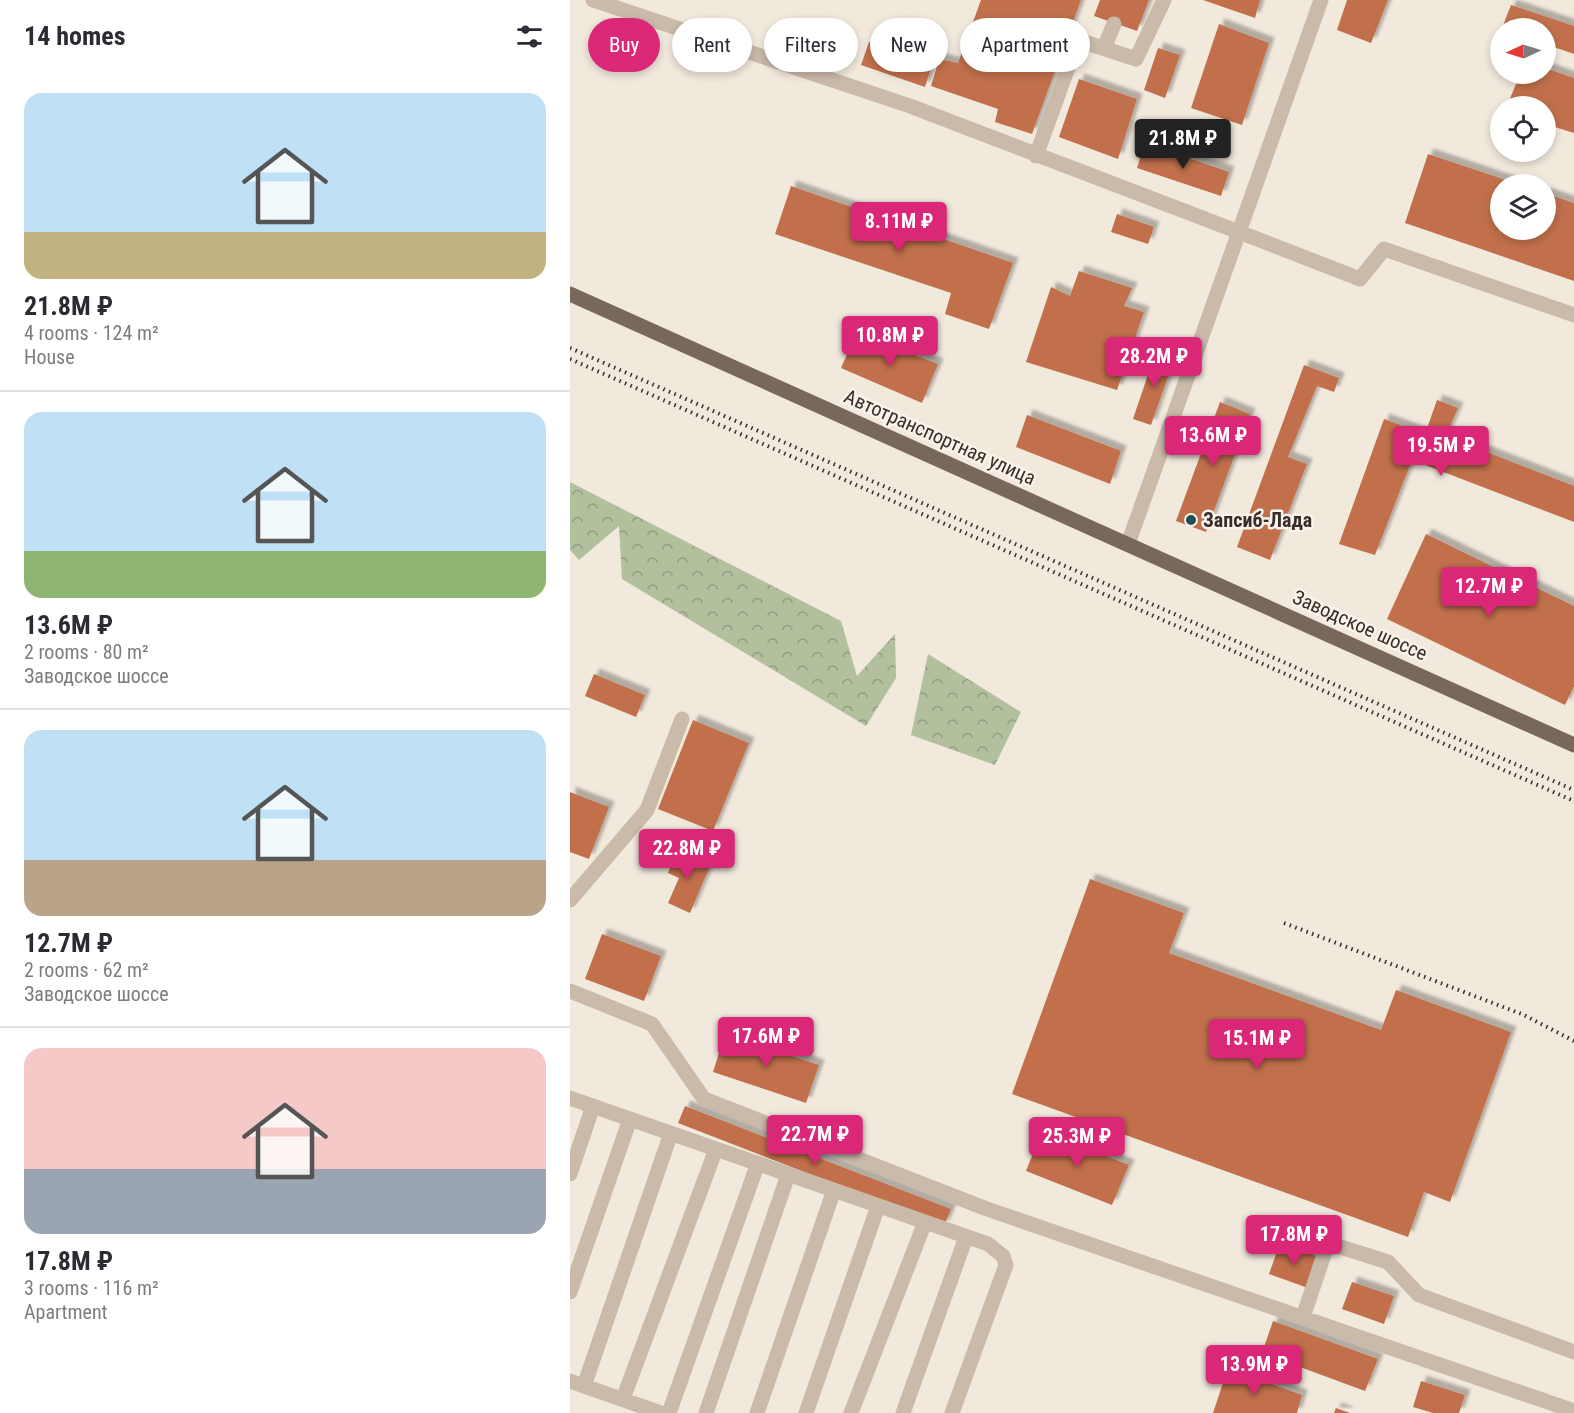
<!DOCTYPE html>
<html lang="en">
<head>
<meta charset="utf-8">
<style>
	body { margin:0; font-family:"Roboto Condensed",sans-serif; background:#f2f2f3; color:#2b2b33; height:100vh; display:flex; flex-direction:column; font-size:22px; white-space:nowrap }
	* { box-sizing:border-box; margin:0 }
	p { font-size:20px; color:#7c7c81 }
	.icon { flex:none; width:33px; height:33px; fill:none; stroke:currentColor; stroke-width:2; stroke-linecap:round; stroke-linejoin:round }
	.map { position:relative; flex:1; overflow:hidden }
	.drawer { display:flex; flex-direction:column; background:#fff; width:570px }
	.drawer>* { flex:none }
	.guide { position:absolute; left:18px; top:18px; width:570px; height:54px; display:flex; gap:12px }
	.needle { width:39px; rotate:266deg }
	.controls { position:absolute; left:920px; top:18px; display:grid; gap:12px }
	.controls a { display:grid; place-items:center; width:66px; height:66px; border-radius:50%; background:#fff; box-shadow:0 3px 9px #0003; font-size:30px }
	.price { position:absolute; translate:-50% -51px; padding:0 14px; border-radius:6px; background:#db2777; color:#fff; font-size:20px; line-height:39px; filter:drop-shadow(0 2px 3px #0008) }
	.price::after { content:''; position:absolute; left:50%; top:36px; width:18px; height:14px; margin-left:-9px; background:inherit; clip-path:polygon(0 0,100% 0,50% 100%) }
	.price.selected { background:#222; color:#fff }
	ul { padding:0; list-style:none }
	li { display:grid; align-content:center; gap:12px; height:318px; padding:0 24px }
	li+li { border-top:2px solid #e1e1e2 }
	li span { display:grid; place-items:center; height:186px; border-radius:18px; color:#555 }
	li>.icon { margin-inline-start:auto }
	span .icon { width:108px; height:108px; fill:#fffc; stroke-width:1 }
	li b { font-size:26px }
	h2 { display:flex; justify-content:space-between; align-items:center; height:72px; padding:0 24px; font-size:26px }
	.chip { padding:0 21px; border-radius:27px; background:#fff; box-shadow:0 3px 9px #0003; font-size:21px; line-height:54px }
	.chip.selected { background:#db2777; color:#fff }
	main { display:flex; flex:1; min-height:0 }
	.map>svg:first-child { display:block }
	.forest { fill:url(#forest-crowns) }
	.building { fill:#c1704c; filter:url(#shadow) }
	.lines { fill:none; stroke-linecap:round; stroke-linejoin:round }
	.minor { stroke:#c9baaa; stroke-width:15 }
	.major { stroke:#78675b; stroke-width:15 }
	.rail { stroke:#372e29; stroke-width:4; stroke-dasharray:1.5 4.5; stroke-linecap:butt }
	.poi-dot { fill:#205057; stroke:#f9f3ea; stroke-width:2 }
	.labels { text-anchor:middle; stroke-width:5; stroke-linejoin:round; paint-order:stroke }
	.street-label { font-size:20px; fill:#372e29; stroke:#f9f3ea }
	.poi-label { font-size:20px; font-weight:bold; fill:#372e29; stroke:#f9f3ea; text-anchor:start }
</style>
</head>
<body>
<main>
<section class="drawer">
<h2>14 homes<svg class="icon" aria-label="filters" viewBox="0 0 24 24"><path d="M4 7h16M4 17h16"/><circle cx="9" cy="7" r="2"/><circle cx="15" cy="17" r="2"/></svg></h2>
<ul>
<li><span style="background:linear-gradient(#bfe0f5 75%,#c2b280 0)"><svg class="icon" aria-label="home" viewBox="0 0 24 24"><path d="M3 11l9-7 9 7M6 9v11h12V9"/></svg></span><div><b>21.8M ₽</b><p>4 rooms · 124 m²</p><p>House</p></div></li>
<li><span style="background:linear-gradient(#bfe0f5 75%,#8fb573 0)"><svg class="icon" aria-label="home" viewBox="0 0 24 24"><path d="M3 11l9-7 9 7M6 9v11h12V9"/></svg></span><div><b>13.6M ₽</b><p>2 rooms · 80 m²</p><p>Заводское шоссе</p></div></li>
<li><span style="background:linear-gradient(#bfe0f5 70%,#b9a48a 0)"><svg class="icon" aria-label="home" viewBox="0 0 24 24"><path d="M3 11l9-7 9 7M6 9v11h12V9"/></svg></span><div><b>12.7M ₽</b><p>2 rooms · 62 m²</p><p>Заводское шоссе</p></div></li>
<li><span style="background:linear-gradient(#f6c9c9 65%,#9aa5b1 0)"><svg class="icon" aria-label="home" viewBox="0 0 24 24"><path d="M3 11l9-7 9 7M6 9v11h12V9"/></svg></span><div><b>17.8M ₽</b><p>3 rooms · 116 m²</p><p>Apartment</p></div></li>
</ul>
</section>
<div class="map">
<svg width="1004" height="1413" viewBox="0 0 1004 1413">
	<defs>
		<pattern id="forest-crowns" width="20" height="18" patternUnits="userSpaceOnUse" patternTransform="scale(1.5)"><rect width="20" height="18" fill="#b2c09e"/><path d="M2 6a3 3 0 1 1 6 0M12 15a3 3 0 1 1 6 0" fill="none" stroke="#929c81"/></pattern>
		<filter id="shadow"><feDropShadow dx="5.5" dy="-5.5" stdDeviation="1.5" flood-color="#0004"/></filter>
	</defs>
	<rect width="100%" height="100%" fill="#f2e9dd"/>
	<!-- forest -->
	<path class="forest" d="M0,482l271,139 16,55 38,-42 1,44 -30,48 -244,-147 -3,-53 -40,34 -9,-10z
		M358,654l93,58 -26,53 -84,-30z"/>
	<!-- building -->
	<path class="building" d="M411,0h100l-49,134 -37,-12 3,-13 -67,-23 8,-27 19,4z
		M530,0h49l-12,31 -43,-15z
		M633,0h57l-5,18z
		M777,0h41l-17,43 -34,-13z
		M941,5l63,21v28l-29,-10v-16h-43z
		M649,24l50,19 -27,82 -51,-17z
		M299,42l64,19 -8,26 -64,-22z
		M588,48l22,7 -15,43 -21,-8z
		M975,68l29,10v55l-29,-9v-18h-38l13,-32h25z
		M509,79l58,20 -19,60 -59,-22z
		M575,143l84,29 -8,24 -84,-28z
		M858,154l90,30h-18v46h45v-37l29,10v78l-169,-58z
		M221,186l222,77 -24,66 -44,-15 6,-21 -176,-59z
		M547,214l37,13 -6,17 -37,-12z
		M509,271l53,17 -8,18 20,6 -27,78 -91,-28 25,-75 19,9z
		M287,332l81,32 -16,39 -81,-35z
		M586,351l19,6 -24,68 -18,-6z
		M734,365l35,13 -5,14 -17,-6 -29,71 19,7 -37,96 -33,-13z
		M867,400l21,8 -12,28 128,50v36l-162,-62 -37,95 -36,-11 45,-125 41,15z
		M650,402l30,12 -44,118 -30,-11z
		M457,415l94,36 -11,33 -94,-37z
		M856,534l148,72v80l-9,19 -178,-86z
		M24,674l51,21 -9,22 -51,-21z
		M123,720l56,23 -36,88 -55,-22z
		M0,792l39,15 -20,52 -19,-7z
		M107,850l34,14 -21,49 -22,-10 11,-25 -11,-5z
		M520,879l94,34 -15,40 212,77 15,-40 115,42 -61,170 -26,-10 -16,45 -396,-143z
		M32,934l59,22 -17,45 -59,-22z
		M155,1034l94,31 -13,38 -93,-31z
		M115,1106l266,103 -7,17 -266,-103z
		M472,1131l87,34 -17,40 -86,-34z
		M710,1243l39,14 -11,31 -39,-14z
		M782,1282l42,14 -10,28 -42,-15z
		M703,1321l105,38 -13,32 -103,-38z
		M658,1368l74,27 -5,18h-84z
		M851,1381l44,14 -6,18h-26l-20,-6z
		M766,1408l14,5h-16z"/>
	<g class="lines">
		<!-- minor -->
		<path class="minor" d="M23,0l317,106 329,126 -111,312
			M751,0l-82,232 121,47 24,-30 190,66
			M534,48l10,-24
			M466,156l42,-116 58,19 28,-59
			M0,900l77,-90 35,-91
			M0,991l82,33 52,75 283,110 587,202
			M0,1098l418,146 15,12 3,9 -54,148
			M0,1174l23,-68
			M0,1292l60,-173
			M733,1317l25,-74 60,19 31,33 155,57
			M0,1381l91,32
			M14,1386l87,-253
			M53,1399l93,-250
			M99,1413l89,-250
			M136,1413l81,-235
			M187,1413l77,-223
			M236,1413l72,-207
			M281,1413l74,-191
			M333,1413l63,-176"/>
		<!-- major -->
		<path class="major" d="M0,294l1004,451"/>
		<!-- rail -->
		<path class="rail" d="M0,348l1004,442
			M0,359l1004,442
			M714,923l240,92 50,26"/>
	</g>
	<!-- markers -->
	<circle class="poi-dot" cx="621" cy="520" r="6"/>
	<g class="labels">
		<!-- street labels -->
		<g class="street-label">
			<text transform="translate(370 437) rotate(24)" y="7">Автотранспортная улица</text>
			<text transform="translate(790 625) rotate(24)" y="7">Заводское шоссе</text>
		</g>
		<!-- poi labels -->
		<g class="poi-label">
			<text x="633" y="527">Запсиб-Лада</text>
		</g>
	</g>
</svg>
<div class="controls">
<a><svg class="needle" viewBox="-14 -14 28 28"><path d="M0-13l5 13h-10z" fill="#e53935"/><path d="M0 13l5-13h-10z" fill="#7c7c81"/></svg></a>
<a><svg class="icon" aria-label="locate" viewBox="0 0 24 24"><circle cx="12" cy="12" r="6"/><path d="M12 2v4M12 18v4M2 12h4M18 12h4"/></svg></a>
<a><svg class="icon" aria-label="layers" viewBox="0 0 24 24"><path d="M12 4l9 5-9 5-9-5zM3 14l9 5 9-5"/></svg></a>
</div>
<b class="price selected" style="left:613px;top:170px">21.8M ₽</b>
<b class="price" style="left:329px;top:253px">8.11M ₽</b>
<b class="price" style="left:320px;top:367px">10.8M ₽</b>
<b class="price" style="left:584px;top:388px">28.2M ₽</b>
<b class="price" style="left:643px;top:467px">13.6M ₽</b>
<b class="price" style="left:871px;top:477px">19.5M ₽</b>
<b class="price" style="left:919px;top:618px">12.7M ₽</b>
<b class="price" style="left:117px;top:880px">22.8M ₽</b>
<b class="price" style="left:196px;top:1068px">17.6M ₽</b>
<b class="price" style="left:687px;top:1070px">15.1M ₽</b>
<b class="price" style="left:245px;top:1166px">22.7M ₽</b>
<b class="price" style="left:507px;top:1168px">25.3M ₽</b>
<b class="price" style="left:724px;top:1266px">17.8M ₽</b>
<b class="price" style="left:684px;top:1396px">13.9M ₽</b>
<div class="guide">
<a class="chip selected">Buy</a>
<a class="chip">Rent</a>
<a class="chip">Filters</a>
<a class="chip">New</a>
<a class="chip">Apartment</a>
</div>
</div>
</main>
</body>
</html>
